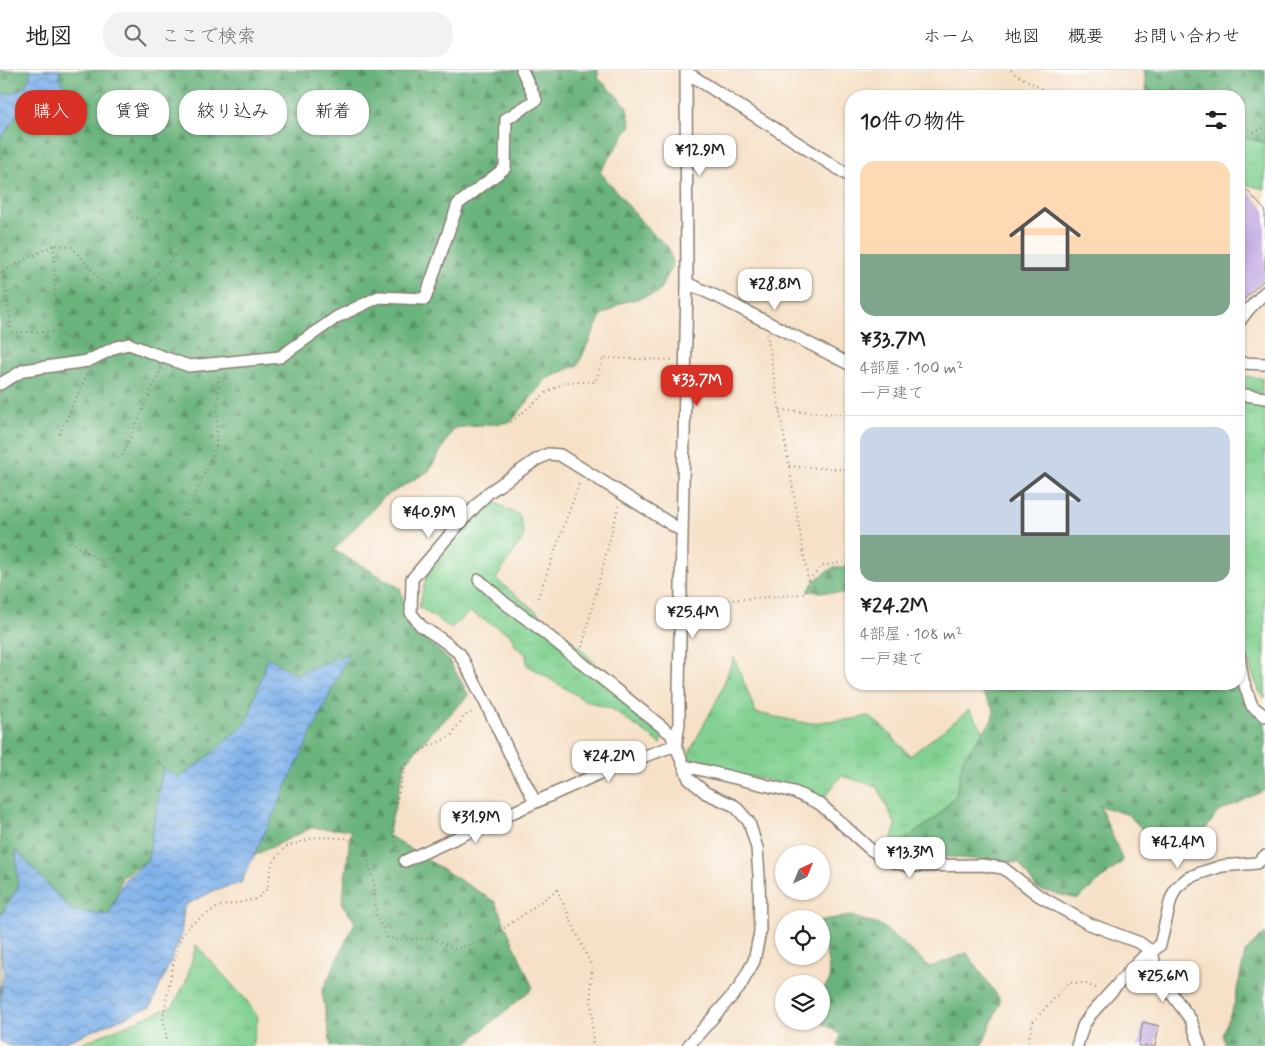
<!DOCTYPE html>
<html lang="ja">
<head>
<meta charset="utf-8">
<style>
	body { margin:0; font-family:Mynerve,"Klee One",sans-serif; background:#f2f2f2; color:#202124; height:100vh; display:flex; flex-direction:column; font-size:19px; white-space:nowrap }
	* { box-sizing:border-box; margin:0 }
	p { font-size:16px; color:#757577 }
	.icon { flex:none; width:28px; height:28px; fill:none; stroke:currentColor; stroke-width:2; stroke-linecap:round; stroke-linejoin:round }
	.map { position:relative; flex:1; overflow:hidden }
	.panel { position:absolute; left:845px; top:20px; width:400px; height:600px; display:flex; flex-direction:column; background:#fff; border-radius:20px; box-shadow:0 1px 4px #0004 }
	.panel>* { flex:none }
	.top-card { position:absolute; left:15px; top:20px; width:475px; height:45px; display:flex; gap:10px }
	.needle { width:32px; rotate:43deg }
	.tools { position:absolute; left:775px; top:775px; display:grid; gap:10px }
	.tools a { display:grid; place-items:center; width:55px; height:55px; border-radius:50%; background:#fff; box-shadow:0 1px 4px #0004; font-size:25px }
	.price { position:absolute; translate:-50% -42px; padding:0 11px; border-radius:10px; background:#fff; color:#222; font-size:16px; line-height:32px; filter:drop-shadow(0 1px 2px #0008) }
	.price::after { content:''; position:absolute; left:50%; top:30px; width:15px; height:11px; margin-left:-8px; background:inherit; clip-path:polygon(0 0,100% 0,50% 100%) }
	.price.on { background:#d93025; color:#fff }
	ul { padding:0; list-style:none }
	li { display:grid; align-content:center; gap:10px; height:265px; padding:0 15px }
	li+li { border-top:1px solid #e0e0e0 }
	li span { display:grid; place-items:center; height:155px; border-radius:15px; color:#555 }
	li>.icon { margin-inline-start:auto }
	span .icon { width:90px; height:90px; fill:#fffc; stroke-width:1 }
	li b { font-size:21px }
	h2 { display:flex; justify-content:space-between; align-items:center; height:60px; padding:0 15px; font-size:21px }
	.pill { padding:0 18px; border-radius:20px; background:#fff; box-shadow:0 1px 4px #0004; font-size:18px; line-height:45px }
	.pill.on { background:#d93025; color:#fff }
	header { display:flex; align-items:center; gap:30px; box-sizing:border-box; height:70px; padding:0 25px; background:#fff; border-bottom:1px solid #e0e0e0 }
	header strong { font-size:24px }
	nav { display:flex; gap:28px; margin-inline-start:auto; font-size:18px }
	.search { width:350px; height:45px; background:#f2f2f2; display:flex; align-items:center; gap:12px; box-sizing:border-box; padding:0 18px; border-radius:20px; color:#757577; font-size:19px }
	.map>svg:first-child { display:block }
	.grass { fill:url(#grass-tufts); stroke:#4f7657 }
	.forest { fill:url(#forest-firs); stroke:#42684c }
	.water { fill:url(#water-waves); stroke:#4d6683 }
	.building { fill:#c3ace4 }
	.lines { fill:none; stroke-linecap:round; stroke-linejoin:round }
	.minor-casing { stroke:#897e72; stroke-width:14 }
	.path { stroke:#897e72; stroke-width:2; stroke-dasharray:1 4; stroke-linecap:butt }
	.minor { stroke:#fff; stroke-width:11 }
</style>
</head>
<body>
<header>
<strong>地図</strong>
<div class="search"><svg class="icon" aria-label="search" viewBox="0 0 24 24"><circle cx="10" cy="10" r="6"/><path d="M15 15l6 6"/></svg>ここで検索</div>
<nav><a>ホーム</a><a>地図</a><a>概要</a><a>お問い合わせ</a></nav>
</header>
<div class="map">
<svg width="1265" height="976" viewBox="0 0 1265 976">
	<defs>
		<pattern id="grass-tufts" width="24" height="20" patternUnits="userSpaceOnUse" patternTransform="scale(1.25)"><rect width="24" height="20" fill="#82d192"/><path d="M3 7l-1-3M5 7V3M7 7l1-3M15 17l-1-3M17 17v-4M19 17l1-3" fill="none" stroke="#70b37d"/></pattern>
		<pattern id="forest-firs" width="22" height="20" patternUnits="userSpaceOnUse" patternTransform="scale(1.25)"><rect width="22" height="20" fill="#69b37c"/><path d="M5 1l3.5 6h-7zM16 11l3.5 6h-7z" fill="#569165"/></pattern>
		<pattern id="water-waves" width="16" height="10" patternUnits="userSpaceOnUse" patternTransform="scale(1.25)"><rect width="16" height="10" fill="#7eb1ea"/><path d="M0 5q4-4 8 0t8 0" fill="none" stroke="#668fbd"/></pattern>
	</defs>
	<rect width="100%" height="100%" fill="#fdfcf7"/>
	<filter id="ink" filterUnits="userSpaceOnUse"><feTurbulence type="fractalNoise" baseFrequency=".02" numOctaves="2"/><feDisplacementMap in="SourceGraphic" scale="10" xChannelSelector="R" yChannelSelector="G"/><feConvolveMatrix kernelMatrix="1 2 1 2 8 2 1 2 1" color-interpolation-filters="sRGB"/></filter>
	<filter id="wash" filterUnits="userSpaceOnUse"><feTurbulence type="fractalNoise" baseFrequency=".0096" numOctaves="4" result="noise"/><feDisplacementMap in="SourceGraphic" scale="20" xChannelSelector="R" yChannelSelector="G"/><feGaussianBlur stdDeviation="1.12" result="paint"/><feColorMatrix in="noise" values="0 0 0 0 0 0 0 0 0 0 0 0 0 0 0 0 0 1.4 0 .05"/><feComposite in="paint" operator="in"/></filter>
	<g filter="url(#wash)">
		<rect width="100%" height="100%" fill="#f6e1c8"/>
		<!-- grass -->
		<path class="grass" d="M1265,48v71l-26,-6v-64z
			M1239,306l23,2 -1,31h4v289l-5,-5 -21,-54z
			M489,429l31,17 4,20 -28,43 78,63 89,90 -2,12 -49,-35 -26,-8 -59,-36 -1,-11 -9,-6 -7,-14 -40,-22 -19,16 -32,-21 8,-34z
			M734,587l22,56 50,10 48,-4 15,-3 17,14 24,26 59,-46 15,21 -19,25 -9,39 -20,23 -49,34 9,-26 -19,-40 -36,-10 -19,25 -14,-13 -75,-14 -46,-17 33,-63z
			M196,875l51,56 11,17 -6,28h-177l98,-40 13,-24z"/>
		<!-- forest -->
		<path class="forest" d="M0,0h598v8l28,27 5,20 -31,47 47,56 22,20 4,17 -15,28 -37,10 -20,13 -23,49 -32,14 -35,43 -57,6 -25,43 -45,26 -50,53 66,38 12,38 36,33 21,36 -39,40 -24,27 -18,73 107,67 38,86 -70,58h-132l-9,-55 33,-69 -13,-18 9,-74 -40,-2 -87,42 -61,-101 -15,91 -26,17 -12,38 -38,-4 -56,-60 2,36 -17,44 -1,91z
			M1144,0h121v73l-26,-7v-40h-92z
			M851,496v28l-43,-3 7,-11 19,-13z
			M976,614h263l8,9 18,23v74l-48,23 -24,35 -32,2 -32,-35 -29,-9 23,55 -45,38 -41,-10 -18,-26 -132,-11 49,-34 20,-23 7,-36 29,-39 2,-10z
			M851,846l31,10 48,41 37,-14 32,45 1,5 -18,43h-145l4,-11 -22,-14h2v-29l9,-12 -4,-31 -5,-11v-18z
			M1265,863v113h-39l-4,-11 12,-30 11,-53z"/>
		<!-- water -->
		<path class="water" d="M31,0h29l-1,9 11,13 21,18 -7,2 -33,-8 -28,3 -23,32v-45c4,0 10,0 13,-1 11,-3 17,-13 18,-23z
			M349,583l-108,230 -26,7 -31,16 -3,31 -30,69 -95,40h-47l-9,-5v-41l4,-27 -3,-24 -1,-33 18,-29 -2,-37 56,61 37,4 15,-35 24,-20 15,-92 17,10 35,-27 32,-29 21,-65 27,18z"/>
		<g id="blocks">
			<!-- building -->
			<path class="building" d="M1239,112l26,28v69l-26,25z
				M1143,952l16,4 -4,20h-17z"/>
		</g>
	</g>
	<g filter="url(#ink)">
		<use href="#blocks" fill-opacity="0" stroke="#897e72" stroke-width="1"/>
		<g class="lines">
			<defs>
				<path id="minor" d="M686,2l165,105
					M687,213l35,16 129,66
					M1239,252l9,-12 17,-18
					M1239,291l3,2 23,1
					M0,314l24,-14 64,-9 28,-14 13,-3 23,9 37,13 91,-9 57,-40 42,-20 46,2 33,-95 47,-36 1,-49 30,-19 -14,-30
					M1239,324l26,4
					M1239,416v5
					M479,510l27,24 25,18 140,112 18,45 17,14 29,13 14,16 8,26 2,28 1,56 -6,29 -15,27 -51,58
					M1239,585l4,25 9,26 13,10
					M676,675l3,-22v-33l8,-407 -1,-213
					M685,696l109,26 26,12 50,45 16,11 22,6 73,-1 22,3 35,27 49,28 53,20 12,9 5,22 34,46 9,26
					M535,732l-9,-18 -12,-21 -27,-57 -27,-52 -19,-15 -20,-13 -10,-13 1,-34 47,-55 29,-31 48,-33 12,-6 12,1 122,76
					M405,791l204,-92 67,-24
					M1077,976l6,-20 8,-12 36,-40 16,-17 9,-5 8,-7 11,-46 5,-11 12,-10 12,-5 22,-7 35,-3 8,-7"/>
			</defs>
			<!-- minor casing -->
			<use href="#minor" class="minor-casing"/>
			<!-- path -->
			<path class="path" d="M1011,0l4,4 34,19 19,3
				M1239,57l16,5 10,-5
				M54,175l1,70
				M3,201l51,-26 17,1 32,37 41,5 39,-42 -5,-22 -48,-7
				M0,203l3,-2 9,61h44l34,15
				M780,340l71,5
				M511,352l35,-29 20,-11h29l8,-24 72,2
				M59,364l29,-61
				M122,386l40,-89
				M789,396l62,4
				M68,451l3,21 29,18 37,-1 26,-20 17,-9 36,-83 3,-72
				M808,510l15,-14 28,-6
				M538,528l42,-117
				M693,533l111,-9 3,-5 1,-9 -41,-246
				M582,577l37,-143
				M400,781l-4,-7 -4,-24 13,-53 9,-13 37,-18 13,-20 11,-5
				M167,969l-4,-21 9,-49 9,-32 10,-13 27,-17 39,-8 10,-10 5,-25 13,-17 32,-10 27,1 17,6 5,10 8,29 2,33 11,21 11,3 33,-2 10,4 14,7 36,-11 66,-48 35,77 -1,23 2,56
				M1027,976l6,-24 35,-39h15l15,6"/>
			<!-- minor -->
			<use href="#minor" class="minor"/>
		</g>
	</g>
</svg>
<div class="tools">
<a><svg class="needle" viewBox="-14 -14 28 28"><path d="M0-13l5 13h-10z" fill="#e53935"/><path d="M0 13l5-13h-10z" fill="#757577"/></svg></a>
<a><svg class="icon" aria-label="locate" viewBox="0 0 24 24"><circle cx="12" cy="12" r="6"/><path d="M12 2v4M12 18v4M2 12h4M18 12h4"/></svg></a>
<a><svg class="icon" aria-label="layers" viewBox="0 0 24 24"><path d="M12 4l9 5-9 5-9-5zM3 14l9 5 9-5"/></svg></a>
</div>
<b class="price" style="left:700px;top:107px">¥12.9M</b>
<b class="price" style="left:775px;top:241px">¥28.8M</b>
<b class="price on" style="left:697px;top:337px">¥33.7M</b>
<b class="price" style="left:429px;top:469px">¥40.9M</b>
<b class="price" style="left:693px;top:569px">¥25.4M</b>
<b class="price" style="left:609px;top:713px">¥24.2M</b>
<b class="price" style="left:476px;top:774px">¥31.9M</b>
<b class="price" style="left:1178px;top:799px">¥42.4M</b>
<b class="price" style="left:910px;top:809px">¥13.3M</b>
<b class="price" style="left:1163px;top:933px">¥25.6M</b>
<div class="top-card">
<a class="pill on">購入</a>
<a class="pill">賃貸</a>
<a class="pill">絞り込み</a>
<a class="pill">新着</a>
</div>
<section class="panel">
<h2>10件の物件<svg class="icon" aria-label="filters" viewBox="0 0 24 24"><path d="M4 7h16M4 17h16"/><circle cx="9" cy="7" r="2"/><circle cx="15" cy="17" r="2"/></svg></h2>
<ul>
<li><span style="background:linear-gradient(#ffd9b3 60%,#7fa58c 0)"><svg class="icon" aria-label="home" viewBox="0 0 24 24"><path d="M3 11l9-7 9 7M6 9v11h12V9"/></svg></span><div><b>¥33.7M</b><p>4部屋 · 100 m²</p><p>一戸建て</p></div></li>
<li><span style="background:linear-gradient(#c9d6e8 70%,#7fa58c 0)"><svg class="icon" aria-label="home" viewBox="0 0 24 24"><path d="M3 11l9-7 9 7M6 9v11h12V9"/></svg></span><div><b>¥24.2M</b><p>4部屋 · 108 m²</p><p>一戸建て</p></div></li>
</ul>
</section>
</div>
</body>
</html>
